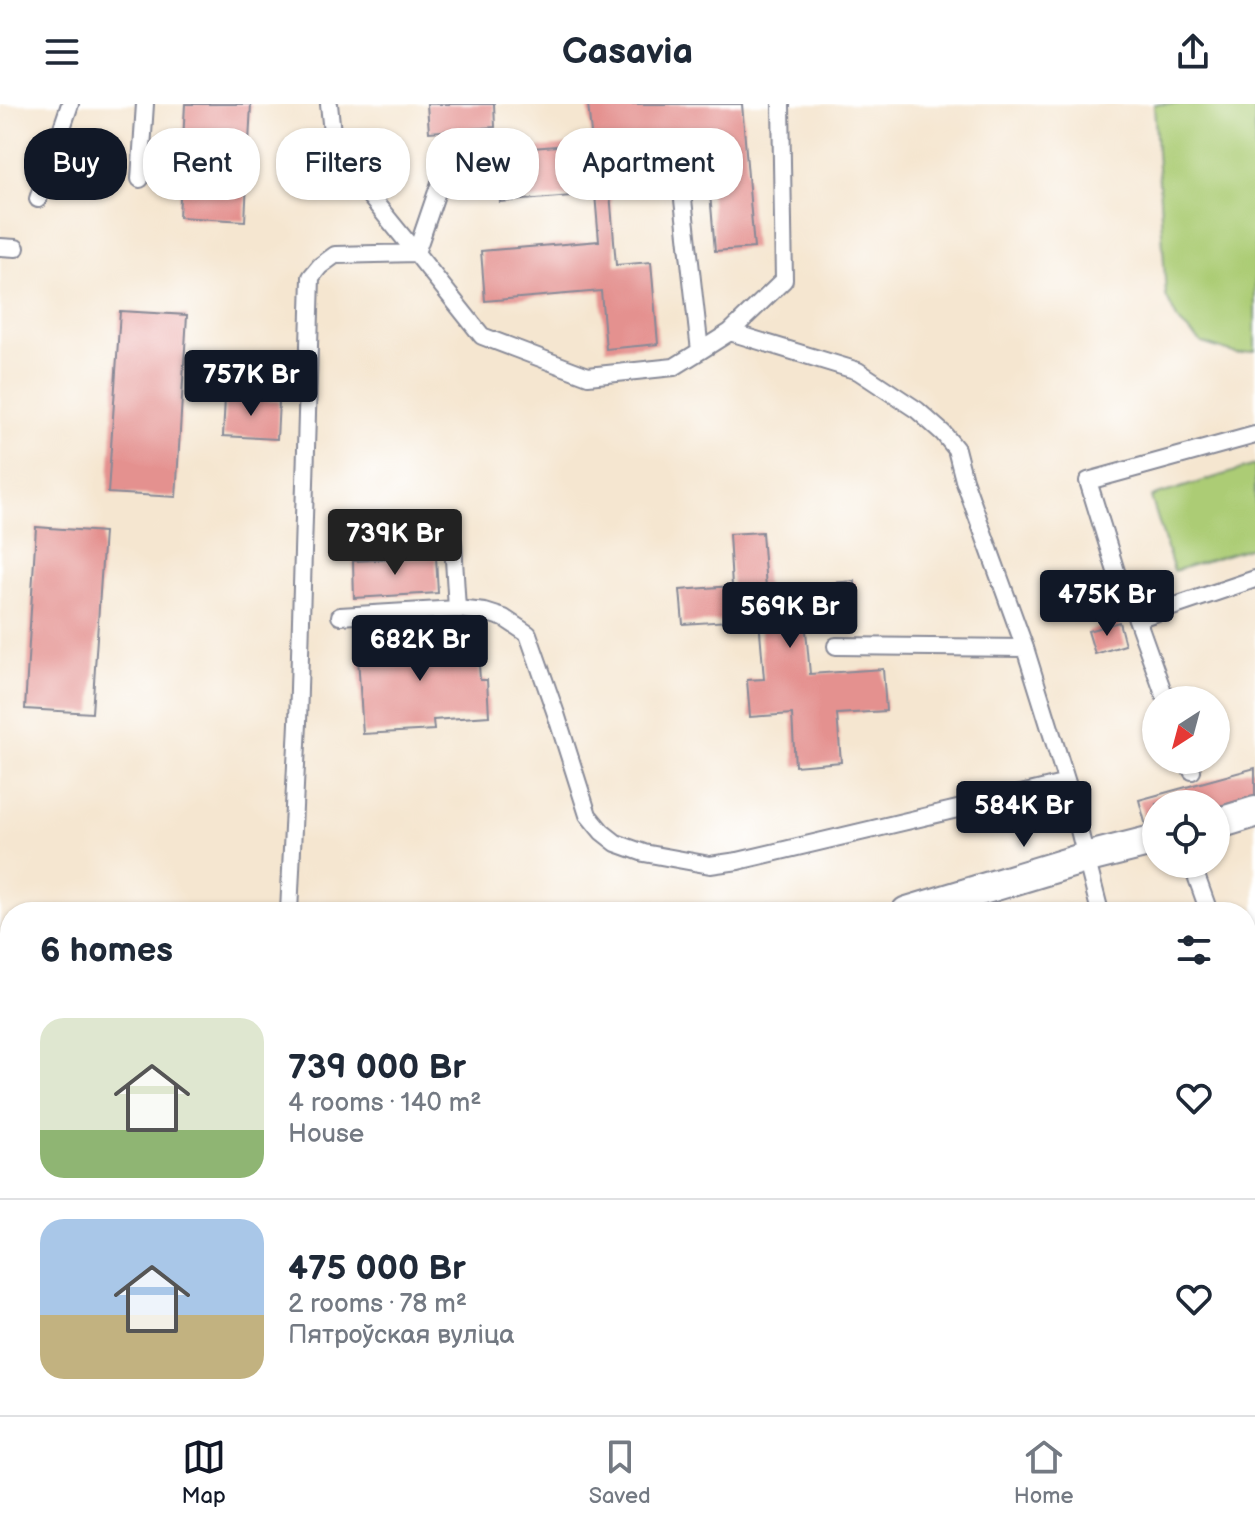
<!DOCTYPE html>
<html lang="en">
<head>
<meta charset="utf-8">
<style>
	body { margin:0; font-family:"Balsamiq Sans",sans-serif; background:#f2f2f3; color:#1f2937; height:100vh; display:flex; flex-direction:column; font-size:30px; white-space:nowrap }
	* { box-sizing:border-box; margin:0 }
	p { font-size:26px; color:#747a83 }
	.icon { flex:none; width:44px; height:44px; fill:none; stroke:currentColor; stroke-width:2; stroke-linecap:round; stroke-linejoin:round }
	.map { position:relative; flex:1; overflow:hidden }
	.drawer { position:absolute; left:0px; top:798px; width:1256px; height:514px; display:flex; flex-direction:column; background:#fff; border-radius:32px 32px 0 0; box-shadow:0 2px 6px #0004 }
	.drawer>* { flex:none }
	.top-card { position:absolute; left:24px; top:24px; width:800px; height:72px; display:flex; gap:16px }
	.needle { width:52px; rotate:216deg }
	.controls { position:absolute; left:1142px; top:582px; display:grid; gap:16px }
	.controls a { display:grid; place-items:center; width:88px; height:88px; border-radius:50%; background:#fff; box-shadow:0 2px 6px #0004; font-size:40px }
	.price { position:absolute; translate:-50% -68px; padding:0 18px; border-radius:8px; background:#111827; color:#fff; font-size:26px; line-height:52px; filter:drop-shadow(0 2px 4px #0008) }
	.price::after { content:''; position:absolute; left:50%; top:48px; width:24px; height:18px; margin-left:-12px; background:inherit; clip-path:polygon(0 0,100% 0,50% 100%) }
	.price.on { background:#222; color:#fff }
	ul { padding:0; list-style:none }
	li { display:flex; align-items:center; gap:24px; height:200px; padding:0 40px }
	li+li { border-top:2px solid #e0e1e3 }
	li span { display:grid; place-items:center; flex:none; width:224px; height:160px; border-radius:24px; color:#555 }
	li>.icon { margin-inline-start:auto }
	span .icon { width:96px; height:96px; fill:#fffc; stroke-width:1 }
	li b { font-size:34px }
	h2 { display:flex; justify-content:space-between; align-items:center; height:96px; padding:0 40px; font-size:34px }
	.tag { padding:0 28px; border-radius:32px; background:#fff; box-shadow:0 2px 6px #0004; font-size:28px; line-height:72px }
	.tag.on { background:#111827; color:#fff }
	header { display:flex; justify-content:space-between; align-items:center; height:104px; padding:0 40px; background:#fff; font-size:36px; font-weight:700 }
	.dock { display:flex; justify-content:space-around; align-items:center; height:112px; border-top:2px solid #e0e1e3; background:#fff; font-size:22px; color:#747a83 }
	.dock a { display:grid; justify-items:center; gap:4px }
	.dock .on { color:#111827 }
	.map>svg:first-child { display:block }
	.green { fill:#accc74; stroke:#647e69; stroke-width:2 }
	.building { fill:#e4918f }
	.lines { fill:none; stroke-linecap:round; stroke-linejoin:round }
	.lane-casing { stroke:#888a97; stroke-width:20 }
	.street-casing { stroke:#888a97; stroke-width:34 }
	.lane { stroke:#fff; stroke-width:16 }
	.street { stroke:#fff; stroke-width:30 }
</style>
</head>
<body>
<header><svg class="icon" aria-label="menu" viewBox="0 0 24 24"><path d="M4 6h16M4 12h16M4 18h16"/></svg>Casavia<svg class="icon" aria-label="share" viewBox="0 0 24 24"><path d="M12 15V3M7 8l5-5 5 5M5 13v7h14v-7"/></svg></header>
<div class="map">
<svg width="1255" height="1311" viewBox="0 0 1255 1311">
	<rect width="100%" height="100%" fill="#fff"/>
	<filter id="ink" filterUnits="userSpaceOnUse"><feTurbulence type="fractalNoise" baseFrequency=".0125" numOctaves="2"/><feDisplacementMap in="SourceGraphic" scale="16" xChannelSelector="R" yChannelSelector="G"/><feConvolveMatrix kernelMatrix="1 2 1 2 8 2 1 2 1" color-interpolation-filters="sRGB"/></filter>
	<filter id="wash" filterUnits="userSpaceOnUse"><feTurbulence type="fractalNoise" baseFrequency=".006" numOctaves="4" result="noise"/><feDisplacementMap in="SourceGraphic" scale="32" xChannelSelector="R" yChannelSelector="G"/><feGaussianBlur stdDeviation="1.8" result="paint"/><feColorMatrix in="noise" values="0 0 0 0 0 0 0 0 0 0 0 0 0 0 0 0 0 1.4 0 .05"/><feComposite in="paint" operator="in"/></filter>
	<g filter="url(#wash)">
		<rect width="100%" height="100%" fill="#f5e6d0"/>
		<!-- green -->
		<path class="green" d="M1154,0h101v247l-18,3 -35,-11 -24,-22 -12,-25z
			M1255,361v81l-81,25 -23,-74z
			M10,1146v156h492l1,9h-503v-164z"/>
		<g id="blocks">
			<!-- building -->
			<path class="building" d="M185,0h66l-6,117 -66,-4z
				M427,0h67l1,23 -66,5z
				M588,0h154l12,144 -39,3 -10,-115 -99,8 10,121 35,-3 7,82 -52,5 -5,-58 -116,10 -4,-50 118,-10 -4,-47 -95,8 -4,-51 96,-8z
				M120,207l67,4 -11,182 -68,-4z
				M225,294l54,3 -2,38 -54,-3z
				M36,423l68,5 -12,181 -67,-4z
				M762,428l4,56 89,-7 2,35 -52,4 5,54 73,-5 3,42 -49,3 4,48 -46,4 -3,-52 -42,3 -3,-37 17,-1 -5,-60 -76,5 -3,-34 52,-4 -3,-52z
				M436,453l2,36 -84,5 -1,-37z
				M1119,518l6,23 -30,9 -7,-23z
				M477,531l3,45h7l2,36 -56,4 1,10 -71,4 -6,-92z
				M1255,664v28l-39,11v-3h-60v20l-10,2 -7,-26z
				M1255,1157v121l-9,9v-127z
				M718,1302h105l3,9h-132z
				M1009,1302h170l-23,9h-143z"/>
		</g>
	</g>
	<g filter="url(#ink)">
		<use href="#blocks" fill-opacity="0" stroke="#888a97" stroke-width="2"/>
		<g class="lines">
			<defs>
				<path id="lane" d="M329,0l5,48 82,101
					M140,75l5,-75
					M38,95l32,-95
					M0,143l16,1
					M416,149l27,-79 34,-2
					M730,228l54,-52 -3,-176
					M700,247l30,-19 128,39 59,39 26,23 13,16 8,31 61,168 42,135
					M1255,331l-167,46 31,100 18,38 118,-40
					M457,505l28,3 19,6 24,16 28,80 32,101 14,17 14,11 28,10 66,12 28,-4 329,-78 33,129
					M340,512l117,-7 -4,-66
					M1137,515l29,81
					M836,542l189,2
					M1188,656l4,11
					M1192,760l17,48
					M289,808l9,-189 13,-446 9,-11 15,-11 81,-2 66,83 106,40 86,-9 26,-16 -20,-178
					M1246,919l9,31
					M0,1116l10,-1
					M1246,1116l9,-3
					M0,1210l10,-1
					M867,1302l3,9
					M976,1302l3,9
					M825,1309l21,-7
					M541,1311l1,-9"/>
				<path id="street" d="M1216,720l39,-12
					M907,808l178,-54 71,-18"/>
			</defs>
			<!-- lane casing -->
			<use href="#lane" class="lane-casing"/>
			<!-- street casing -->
			<use href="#street" class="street-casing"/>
			<!-- lane -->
			<use href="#lane" class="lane"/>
			<!-- street -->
			<use href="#street" class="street"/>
		</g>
	</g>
</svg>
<div class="controls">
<a><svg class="needle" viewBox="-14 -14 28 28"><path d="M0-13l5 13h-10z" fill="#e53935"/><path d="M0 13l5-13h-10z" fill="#747a83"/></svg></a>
<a><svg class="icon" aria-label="locate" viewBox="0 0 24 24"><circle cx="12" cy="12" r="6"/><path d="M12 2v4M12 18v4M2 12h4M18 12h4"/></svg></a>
</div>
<b class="price" style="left:251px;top:314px">757K Br</b>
<b class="price on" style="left:395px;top:473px">739K Br</b>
<b class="price" style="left:1107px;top:534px">475K Br</b>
<b class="price" style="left:790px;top:546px">569K Br</b>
<b class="price" style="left:420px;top:579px">682K Br</b>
<b class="price" style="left:1024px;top:745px">584K Br</b>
<div class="top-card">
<a class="tag on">Buy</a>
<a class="tag">Rent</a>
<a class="tag">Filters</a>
<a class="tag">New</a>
<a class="tag">Apartment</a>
</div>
<section class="drawer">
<h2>6 homes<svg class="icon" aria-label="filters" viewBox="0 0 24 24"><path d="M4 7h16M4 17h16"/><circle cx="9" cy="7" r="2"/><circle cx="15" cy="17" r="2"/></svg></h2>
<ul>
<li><span style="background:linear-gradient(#dfe7d0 70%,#8fb573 0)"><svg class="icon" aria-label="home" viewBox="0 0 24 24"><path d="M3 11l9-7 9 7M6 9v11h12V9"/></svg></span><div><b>739 000 Br</b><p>4 rooms · 140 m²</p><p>House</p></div><svg class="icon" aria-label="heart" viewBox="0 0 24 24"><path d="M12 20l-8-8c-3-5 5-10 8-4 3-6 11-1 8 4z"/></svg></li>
<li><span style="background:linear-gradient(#a9c7e8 60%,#c2b280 0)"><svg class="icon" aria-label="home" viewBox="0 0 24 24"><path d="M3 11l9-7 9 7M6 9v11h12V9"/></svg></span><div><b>475 000 Br</b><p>2 rooms · 78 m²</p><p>Пятроўская вуліца</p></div><svg class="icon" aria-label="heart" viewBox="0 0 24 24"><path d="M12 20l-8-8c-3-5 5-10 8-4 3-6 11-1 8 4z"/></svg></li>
</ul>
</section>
</div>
<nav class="dock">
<a class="on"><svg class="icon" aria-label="map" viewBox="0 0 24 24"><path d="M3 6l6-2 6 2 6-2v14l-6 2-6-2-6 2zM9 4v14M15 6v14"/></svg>Map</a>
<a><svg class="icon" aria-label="saved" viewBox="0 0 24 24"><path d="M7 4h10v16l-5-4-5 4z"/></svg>Saved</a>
<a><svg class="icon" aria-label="home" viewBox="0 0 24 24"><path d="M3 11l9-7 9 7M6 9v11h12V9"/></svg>Home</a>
</nav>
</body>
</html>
